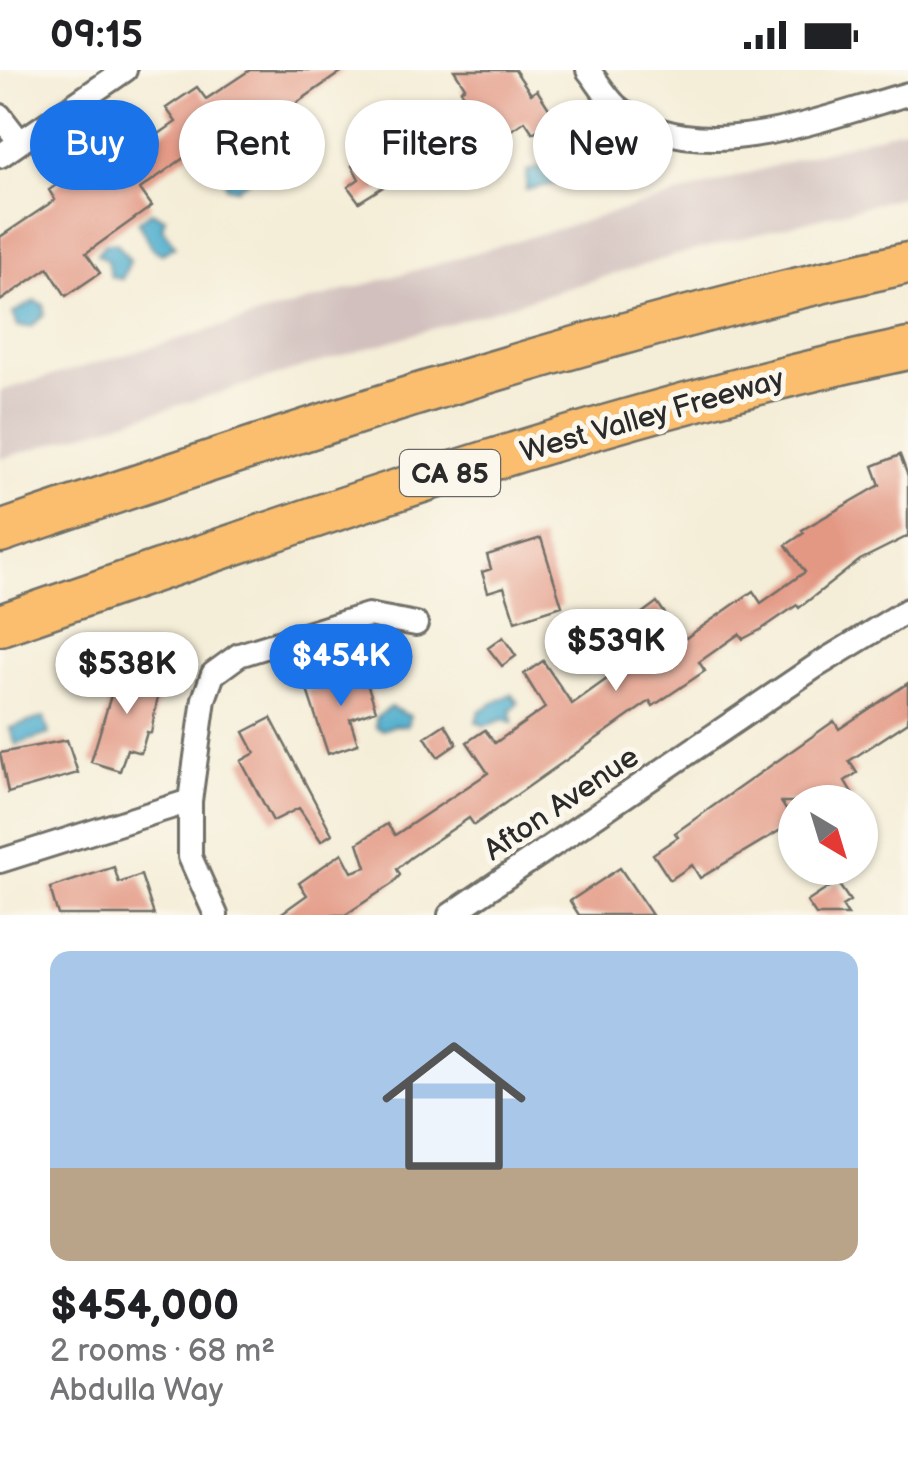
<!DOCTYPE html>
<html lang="en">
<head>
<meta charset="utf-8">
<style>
	body { margin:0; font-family:"Balsamiq Sans",sans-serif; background:#f2f2f2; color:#202124; height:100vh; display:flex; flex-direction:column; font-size:38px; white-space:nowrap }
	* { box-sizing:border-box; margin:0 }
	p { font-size:32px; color:#757577 }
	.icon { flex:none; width:55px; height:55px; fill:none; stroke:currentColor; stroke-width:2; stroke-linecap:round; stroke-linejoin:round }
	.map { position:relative; height:845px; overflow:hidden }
	.side { display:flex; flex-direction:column; background:#fff; flex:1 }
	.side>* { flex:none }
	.top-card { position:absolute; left:30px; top:30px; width:850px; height:90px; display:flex; gap:20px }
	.needle { width:65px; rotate:142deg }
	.controls { position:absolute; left:778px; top:715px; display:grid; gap:20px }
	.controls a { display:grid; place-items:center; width:100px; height:100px; border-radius:50%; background:#fff; box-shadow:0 2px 8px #0004; font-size:50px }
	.price { position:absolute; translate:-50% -85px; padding:0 22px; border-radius:35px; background:#fff; color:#222; font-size:32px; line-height:65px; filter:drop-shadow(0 2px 5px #0008) }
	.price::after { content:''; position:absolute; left:50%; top:60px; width:30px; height:22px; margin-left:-15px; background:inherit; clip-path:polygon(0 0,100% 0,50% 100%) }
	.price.on { background:#1a73e8; color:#fff }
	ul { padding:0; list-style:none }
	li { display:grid; align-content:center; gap:20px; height:530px; padding:0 50px }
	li+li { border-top:2px solid #e0e0e0 }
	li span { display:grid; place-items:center; height:310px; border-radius:20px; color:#555 }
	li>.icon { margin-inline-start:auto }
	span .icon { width:180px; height:180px; fill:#fffc; stroke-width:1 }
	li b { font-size:42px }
	.chip { padding:0 35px; border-radius:45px; background:#fff; box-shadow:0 2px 8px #0004; font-size:35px; line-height:90px }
	.chip.on { background:#1a73e8; color:#fff }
	.status { display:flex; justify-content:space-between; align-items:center; height:70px; padding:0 50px; background:#fff; direction:ltr }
	.status svg { height:28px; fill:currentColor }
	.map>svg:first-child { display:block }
	.industrial { fill:#d1c0bd }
	.water { fill:#4eadcd; stroke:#3c6c7c; stroke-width:2.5 }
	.building { fill:#e39884 }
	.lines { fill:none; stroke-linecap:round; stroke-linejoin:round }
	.minor-casing { stroke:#716f67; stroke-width:28 }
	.motorway-casing { stroke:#716f67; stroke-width:45 }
	.minor { stroke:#fff; stroke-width:22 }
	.motorway { stroke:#fabe6e; stroke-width:40 }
	.labels { text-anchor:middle; stroke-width:10; stroke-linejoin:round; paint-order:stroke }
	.shield { fill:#fbf7ec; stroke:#696865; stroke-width:2.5 }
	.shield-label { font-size:28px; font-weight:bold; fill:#2b2b2b }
	.street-label { font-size:30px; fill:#2b2b2b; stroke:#fbf7ec }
</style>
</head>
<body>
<div class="status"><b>09:15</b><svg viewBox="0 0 49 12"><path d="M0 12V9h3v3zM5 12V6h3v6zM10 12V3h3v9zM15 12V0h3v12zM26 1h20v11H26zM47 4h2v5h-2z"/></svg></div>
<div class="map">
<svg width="908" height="845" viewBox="0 0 908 845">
	<rect width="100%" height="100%" fill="#fbf7ec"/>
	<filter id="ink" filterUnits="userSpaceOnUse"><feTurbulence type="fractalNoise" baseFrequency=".01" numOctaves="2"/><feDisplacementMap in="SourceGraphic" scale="20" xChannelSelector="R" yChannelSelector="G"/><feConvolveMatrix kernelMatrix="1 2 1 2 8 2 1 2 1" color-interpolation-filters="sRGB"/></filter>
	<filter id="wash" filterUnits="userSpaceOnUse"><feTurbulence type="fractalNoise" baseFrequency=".0048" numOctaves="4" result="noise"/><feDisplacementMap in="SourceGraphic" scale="40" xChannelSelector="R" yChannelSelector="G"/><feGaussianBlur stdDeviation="2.25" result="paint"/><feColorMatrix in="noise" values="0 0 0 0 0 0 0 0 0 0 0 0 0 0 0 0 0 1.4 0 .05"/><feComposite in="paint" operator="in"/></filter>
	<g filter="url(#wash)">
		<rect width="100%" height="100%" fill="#f4edd7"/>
		<!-- industrial -->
		<path class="industrial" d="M908,57v68l-238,62 -670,202v-68z"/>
		<!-- water -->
		<path class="water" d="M249,83l11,6 1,13 -25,17 -9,-2 -5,-13 11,-16z
			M549,95l20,5 1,6 -7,6 -37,8 1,-19z
			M151,142l14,6 -3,9 13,19 -13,8 -9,-5 -15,-27z
			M106,173h11l13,18 -8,18 -11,-2 -4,-17 -10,-6z
			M35,231l9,4v10l-13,12 -13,-1 -5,-13z
			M511,624l7,9 -7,8 2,12 -9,-4 -19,7 -9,-4 3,-11z
			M390,637l20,9 -3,10 -12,-1 -13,5 -6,-3v-9z
			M44,647l5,17 -33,11 -6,-17z"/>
		<g id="blocks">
			<!-- building -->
			<path class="building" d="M250,0h94l-69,48 -10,-14 -43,28 8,13 -26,18 -9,-13 -55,39 12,17 -66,47 14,20 -34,23 -18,-28 -48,33v-64l55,-37 -6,-10 62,-43 9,14 56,-39 -10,-14 31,-21 9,12z
				M454,0h61l16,24 6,-4 18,28 -22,15 -8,-12 -31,21 -13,-21 -5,4 -11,-17 5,-4 -9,-14 4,-3z
				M425,46l30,40 -24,17 -8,-11 -64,40 -11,-15 11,-8 -7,-13z
				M900,385l8,21v60l-48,24 -61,48 -2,-3 -35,24 -19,10 -4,-5 -40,28 6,9 -52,35 -3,-5 -176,124 -5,-7 -59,40 -13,11 3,6 -8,9 -47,31h-66l28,-20 -8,-12 43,-30 10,19 14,-5 -8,-24 29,-19 8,11 93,-62 -21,-31 18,-12 10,13 50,-35 -21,-34 19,-13 29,43 53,-38 -9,-12 36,-25 -11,-15 16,-12 26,38 70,-49 8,12 44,-31 -19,-27 18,-12 -2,-3 78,-45 -7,-19z
				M541,468l21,68 -47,15 -11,-34 -16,5 -6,-20 9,-3 -4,-14z
				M503,567l13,19 -14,10 -14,-18z
				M126,593h21v18l13,4 -9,48 -4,-1 -6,21 -14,-4 -7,22 -29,-9 27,-90 8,3z
				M362,598l14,42 -26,9 8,25 -30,10 -21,-64 35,-9 -2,-6z
				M908,613v39l-59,39 8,12 -12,8 9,15 -9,6h-64l13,20 -94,56 -8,-13 -22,15 -17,-26 25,-17 -3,-4 159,-112 5,8z
				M271,648l61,116 -11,7 -22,-33 -26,13 -32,-60 14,-8 -11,-21z
				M445,654l12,20 -19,13 -13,-20z
				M67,670l11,33 -70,20 -8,-40z
				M114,797l5,16 22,-8 13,40h-96l-8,-27z
				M620,798l32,47h-73l-9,-14z
				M837,812l13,19 -8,5 6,9h-32l-9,-13z"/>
		</g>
	</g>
	<g filter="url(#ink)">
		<use href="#blocks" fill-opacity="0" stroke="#716f67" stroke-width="2.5"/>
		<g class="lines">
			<defs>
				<path id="minor" d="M588,0c9,11 18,27 29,37 78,66 206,10 291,-13
					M0,46l20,26
					M0,86l125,-86
					M0,791l190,-60
					M216,845l-26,-58v-56l14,-102 9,-25 26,-19 129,-40 48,9
					M450,845l366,-249 92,-56"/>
				<path id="motorway" d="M0,462c299,-102 598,-202 908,-269
					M0,555c299,-103 598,-210 908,-276"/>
			</defs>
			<!-- minor casing -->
			<use href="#minor" class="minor-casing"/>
			<!-- motorway casing -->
			<use href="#motorway" class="motorway-casing"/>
			<!-- minor -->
			<use href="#minor" class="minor"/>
			<!-- motorway -->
			<use href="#motorway" class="motorway"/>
		</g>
	</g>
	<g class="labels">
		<!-- shield labels -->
		<rect class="shield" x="400" y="380" width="100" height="46" rx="8"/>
		<g class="shield-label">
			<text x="450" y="413">CA 85</text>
		</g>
		<!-- street labels -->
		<g class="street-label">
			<text transform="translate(652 345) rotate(-16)" y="10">West Valley Freeway</text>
			<text transform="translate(561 733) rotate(-34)" y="10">Afton Avenue</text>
		</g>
	</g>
</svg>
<div class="controls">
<a><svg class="needle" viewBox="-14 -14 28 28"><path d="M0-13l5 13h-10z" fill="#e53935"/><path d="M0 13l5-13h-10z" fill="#757577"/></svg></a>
</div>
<b class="price" style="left:616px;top:624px">$539K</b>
<b class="price on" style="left:341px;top:639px">$454K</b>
<b class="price" style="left:127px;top:647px">$538K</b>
<div class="top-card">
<a class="chip on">Buy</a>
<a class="chip">Rent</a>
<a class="chip">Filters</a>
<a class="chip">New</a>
</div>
</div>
<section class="side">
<ul>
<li><span style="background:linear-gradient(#a9c7e8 70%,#b9a48a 0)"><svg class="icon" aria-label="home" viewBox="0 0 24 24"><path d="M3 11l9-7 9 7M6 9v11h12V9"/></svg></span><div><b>$454,000</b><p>2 rooms · 68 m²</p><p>Abdulla Way</p></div></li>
</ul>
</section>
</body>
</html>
